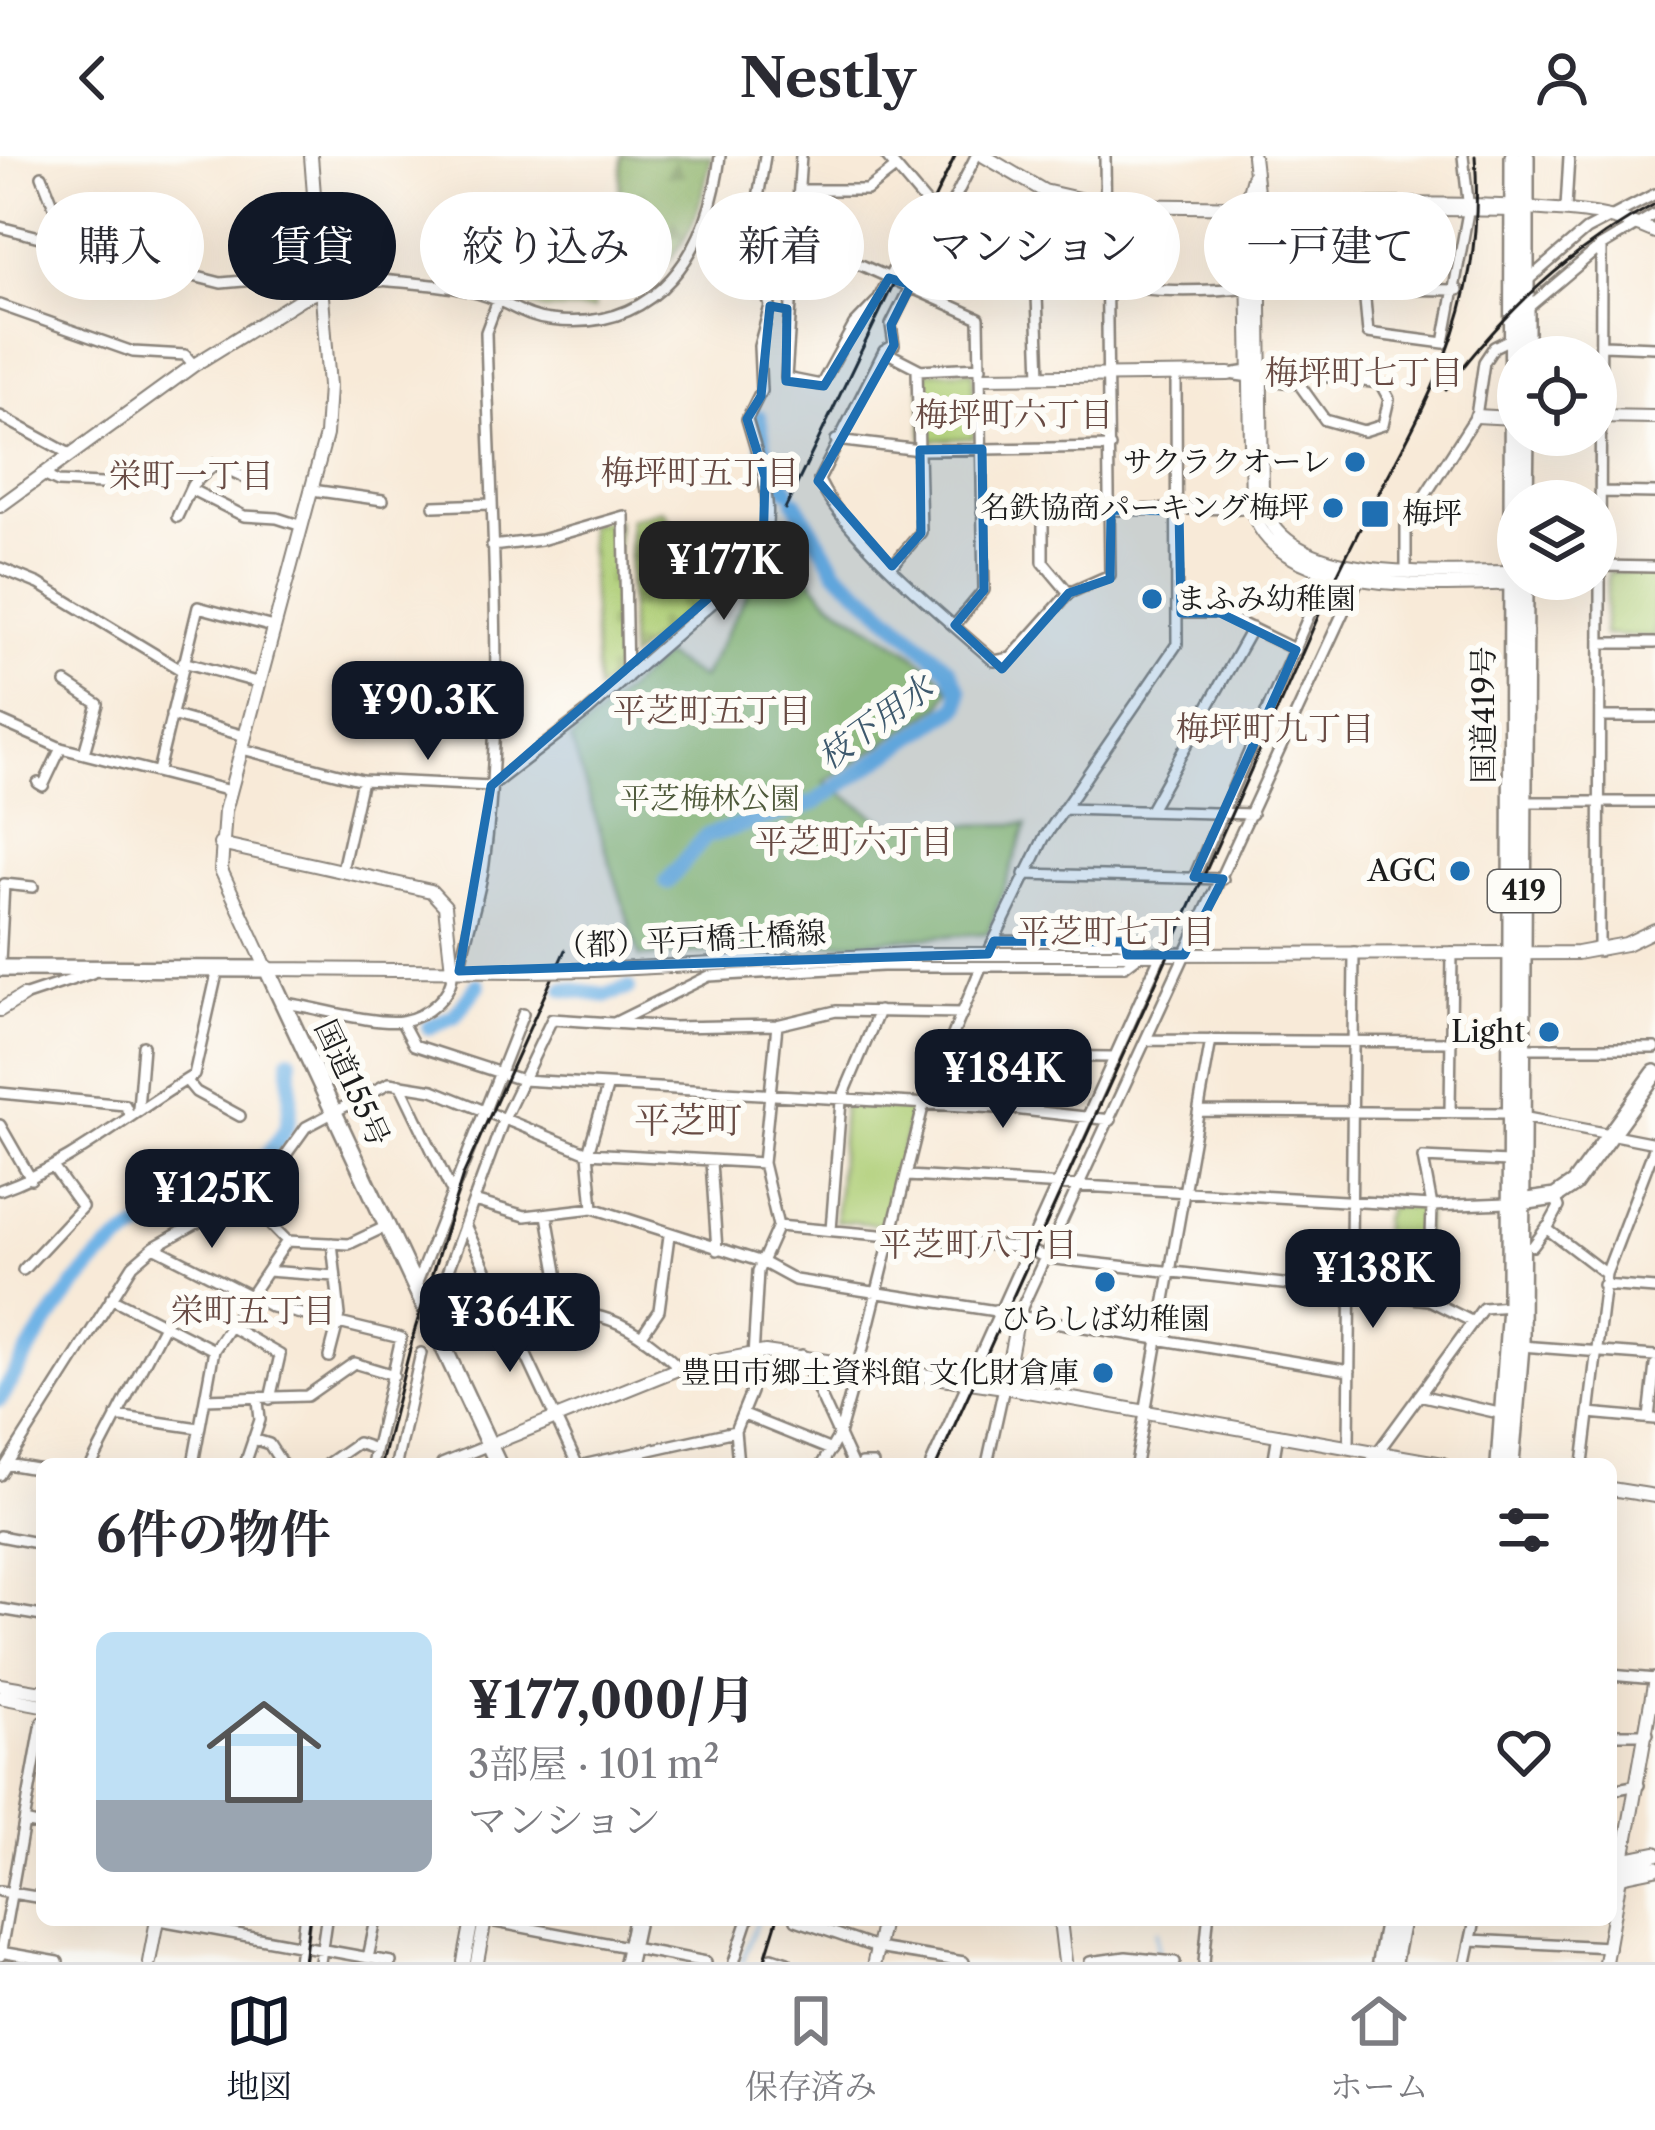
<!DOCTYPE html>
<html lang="ja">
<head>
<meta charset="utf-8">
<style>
	body { margin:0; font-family:"Libre Caslon Text","Noto Serif JP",serif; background:#f7f7f7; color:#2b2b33; height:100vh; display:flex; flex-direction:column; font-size:45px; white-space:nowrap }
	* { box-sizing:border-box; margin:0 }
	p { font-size:39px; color:#7c7c81 }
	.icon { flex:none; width:66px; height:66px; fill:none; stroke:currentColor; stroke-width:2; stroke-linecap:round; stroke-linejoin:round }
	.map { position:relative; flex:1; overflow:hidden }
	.panel { position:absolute; left:36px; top:1302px; width:1581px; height:468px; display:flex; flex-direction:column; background:#fff; border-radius:18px; box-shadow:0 12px 48px #0002 }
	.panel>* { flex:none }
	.hud { position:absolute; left:36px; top:36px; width:1584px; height:108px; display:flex; gap:24px }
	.buttons { position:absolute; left:1497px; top:180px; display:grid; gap:24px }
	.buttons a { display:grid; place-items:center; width:120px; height:120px; border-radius:50%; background:#fff; box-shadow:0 12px 48px #0002; font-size:60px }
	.price { position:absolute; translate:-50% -102px; padding:0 27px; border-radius:24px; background:#111827; color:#fff; font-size:39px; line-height:78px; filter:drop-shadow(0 3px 6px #0008) }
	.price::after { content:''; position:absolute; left:50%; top:72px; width:36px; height:27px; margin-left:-18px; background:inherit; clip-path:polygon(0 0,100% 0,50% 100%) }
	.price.on { background:#222; color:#fff }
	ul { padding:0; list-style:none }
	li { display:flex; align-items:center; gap:36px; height:300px; padding:0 60px }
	li span { display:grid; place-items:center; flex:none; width:336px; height:240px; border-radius:18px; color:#555 }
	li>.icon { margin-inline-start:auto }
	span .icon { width:144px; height:144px; fill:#fffc; stroke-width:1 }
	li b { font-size:51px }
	h2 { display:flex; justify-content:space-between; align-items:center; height:144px; padding:0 60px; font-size:51px }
	.chip { padding:0 42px; border-radius:54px; background:#fff; box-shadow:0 12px 48px #0002; font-size:42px; line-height:108px }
	.chip.on { background:#111827; color:#fff }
	header { display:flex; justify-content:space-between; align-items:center; height:156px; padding:0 60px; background:#fff; font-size:54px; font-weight:800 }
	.menu { display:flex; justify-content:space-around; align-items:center; height:168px; border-top:3px solid #e1e1e2; background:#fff; font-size:33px; color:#7c7c81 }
	.menu a { display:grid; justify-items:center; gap:6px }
	.menu .on { color:#111827 }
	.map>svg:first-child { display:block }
	.forest { fill:url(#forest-firs); stroke:#536641; stroke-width:3 }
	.cemetery { fill:url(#cemetery-stones); stroke:#647448; stroke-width:3 }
	.park { fill:#adcd74; stroke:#647448; stroke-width:3 }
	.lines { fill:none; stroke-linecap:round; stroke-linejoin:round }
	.stream { stroke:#71b4e6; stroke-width:3 }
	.river { stroke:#71b4e6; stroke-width:16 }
	.minor-casing { stroke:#8a837a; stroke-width:14 }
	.tertiary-casing { stroke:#8a837a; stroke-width:16 }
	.secondary-casing { stroke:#8a837a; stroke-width:18 }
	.trunk-casing { stroke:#8a837a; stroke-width:20 }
	.minor { stroke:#fff; stroke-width:9 }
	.tertiary { stroke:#fff; stroke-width:12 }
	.secondary { stroke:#fff; stroke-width:14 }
	.trunk { stroke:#fff; stroke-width:15 }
	.rail { stroke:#1c1c1c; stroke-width:3 }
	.tertiary-bridge-casing { stroke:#8a837a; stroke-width:16; stroke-linecap:butt }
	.tertiary-bridge { stroke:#fff; stroke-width:12 }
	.marked { fill:#1f6fb2; fill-opacity:0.2; stroke:#1f6fb2; stroke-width:9; stroke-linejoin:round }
	.poi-dot { fill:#1f6fb2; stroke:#fdfcf7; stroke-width:4.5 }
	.labels { text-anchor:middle; stroke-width:12; stroke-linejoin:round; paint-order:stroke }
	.shield { fill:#fdfcf7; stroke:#605f5e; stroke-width:3 }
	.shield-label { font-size:27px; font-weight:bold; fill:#1c1c1c }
	.poi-label { font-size:30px; fill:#1c1c1c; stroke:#fdfcf7; text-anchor:end }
	.street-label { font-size:30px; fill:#1c1c1c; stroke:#fdfcf7 }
	.park-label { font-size:30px; fill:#4f5a3b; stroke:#fdfcf7 }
	.neighbourhood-label { font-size:33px; fill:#684b44; stroke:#fdfcf7 }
	.water-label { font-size:33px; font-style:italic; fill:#3e596d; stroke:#fdfcf7 }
	.quarter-label { font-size:36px; fill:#684b44; stroke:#fdfcf7 }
</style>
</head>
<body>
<header><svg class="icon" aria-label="back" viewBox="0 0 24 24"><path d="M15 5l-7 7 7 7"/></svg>Nestly<svg class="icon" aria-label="person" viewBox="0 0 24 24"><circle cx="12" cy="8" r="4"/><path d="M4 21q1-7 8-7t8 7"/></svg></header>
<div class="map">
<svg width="1655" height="1806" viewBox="0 0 1655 1806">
	<defs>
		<pattern id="forest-firs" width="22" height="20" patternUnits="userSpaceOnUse" patternTransform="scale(3)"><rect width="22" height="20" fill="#8ab066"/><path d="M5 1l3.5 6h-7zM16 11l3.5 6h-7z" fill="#708e53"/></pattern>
		<pattern id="cemetery-stones" width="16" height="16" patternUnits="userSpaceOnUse" patternTransform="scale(3)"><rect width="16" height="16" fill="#adcd74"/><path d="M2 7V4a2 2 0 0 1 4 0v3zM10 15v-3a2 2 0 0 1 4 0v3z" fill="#94af64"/></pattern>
	</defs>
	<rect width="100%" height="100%" fill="#fdfcf7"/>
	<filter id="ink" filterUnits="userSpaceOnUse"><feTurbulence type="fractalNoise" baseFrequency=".00833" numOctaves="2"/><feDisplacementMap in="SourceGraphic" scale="24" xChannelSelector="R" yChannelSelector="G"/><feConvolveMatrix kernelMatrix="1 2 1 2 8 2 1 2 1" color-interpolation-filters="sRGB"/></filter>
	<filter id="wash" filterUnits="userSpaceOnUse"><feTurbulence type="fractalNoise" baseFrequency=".004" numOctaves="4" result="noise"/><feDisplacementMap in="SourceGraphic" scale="48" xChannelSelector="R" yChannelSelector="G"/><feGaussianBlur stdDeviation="2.7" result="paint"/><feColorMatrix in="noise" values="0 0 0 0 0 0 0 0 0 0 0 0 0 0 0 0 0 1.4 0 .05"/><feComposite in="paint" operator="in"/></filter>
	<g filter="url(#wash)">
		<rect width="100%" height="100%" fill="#f8ead8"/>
		<!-- forest -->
		<path class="forest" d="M622,0h90c-18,76 -26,106 -99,142z"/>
		<!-- cemetery -->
		<path class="cemetery" d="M566,49l23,17 5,87h-50l-25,-7 -16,-15 -65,-13 22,-32 21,-4 2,-9 26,-1 45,-13z
			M663,354l25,40 13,-6 23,34 -95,82 1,-141z
			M617,364l1,152 -21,19 -9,-167z"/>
		<!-- park -->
		<path class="park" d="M973,215l1,67 -51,3 -3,-69z
			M767,379c33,11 36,44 63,65 28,23 105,60 119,90l-7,15 -117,77 65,44 137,-2 -39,109 -348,24 -69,-217 93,-84 38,23 59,-112z
			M1608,416l47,1v65l-51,-3z
			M843,949l69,4 -27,116 -49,-4z
			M1389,1050l38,1 -6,82 -38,-3v-66z"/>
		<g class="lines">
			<!-- stream -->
			<path class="stream" d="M1157,1775l1,27
				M742,1806l15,-42"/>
			<!-- river -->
			<path class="river" d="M759,261l7,42 22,31
				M667,726l39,-46 108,-33 145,-97 1,-15 -11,-22 -113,-99 -41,-68
				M564,833l42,6 22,-7
				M429,871l25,-11 24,-31
				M0,1243c29,-48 61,-104 102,-143 46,-45 151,-65 182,-124 10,-19 5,-51 6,-73"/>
		</g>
	</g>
	<g filter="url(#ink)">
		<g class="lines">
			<defs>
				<path id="minor" d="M801,0l-15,222 35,7 33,-60 24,-25 48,-97 -40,-47
					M976,0l-85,169 3,20 -10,6 -65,129c22,53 129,141 175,181l17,-3 58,-65 41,-18 -5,-419
					M1463,0l5,45
					M42,20l20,51 -2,13
					M800,34h67l27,-21
					M1566,52l3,-52
					M946,60c92,65 190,84 302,71
					M0,71l221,56 100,-9
					M791,107l70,2 118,53 5,272 -29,35
					M1036,112l4,109
					M381,124c38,4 83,5 118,21 18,8 31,17 51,19 108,14 159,-70 170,-164
					M1527,125l59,-51 69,-36
					M1259,132l199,2
					M1364,133l4,44 76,10 24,-131
					M0,149l133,47 52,3 9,10
					M1525,154l76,-64 54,-32
					M1603,189l52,2
					M884,195l35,18
					M1262,213l118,14 9,16 -6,26 -19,6 -39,-11 -26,-36 -70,-10z
					M0,260l68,37
					M836,284l84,10 190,-3
					M41,318l17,8 65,3
					M190,333l54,27 33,2 25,8
					M312,334l71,10
					M1601,336l54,1
					M434,350l55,-2
					M1043,355v51l26,31
					M982,356l270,-4
					M177,361l15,-32 23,-21 31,14
					M492,390l49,-6 83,-24 3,162
					M892,410l29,-34 -4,-162 64,-3
					M1602,410l53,1
					M0,412l39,16 142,86
					M1406,415v-46l70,-109 8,-54 10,-15 18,-9
					M1181,457h39l76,37
					M1601,487h54
					M183,506l77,21
					M66,527l32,21 -14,49
					M171,559l74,21
					M1600,561h55
					M431,562l62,13
					M0,565l61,27 169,43
					M242,593l120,31 129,6 96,-74 159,-138c39,-46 16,-103 1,-155l14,-28 -2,-45 11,-40 -19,-66 14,-84
					M158,615l40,-164 75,20
					M38,627l5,3 18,-38
					M1523,646h132
					M1063,653l189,5
					M1150,654l102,-182
					M342,714l20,-90
					M1024,718l199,5
					M1194,721l134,-305
					M994,785l130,1 3,13
					M1599,795l2,-705
					M0,806l4,-78 29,3
					M459,815c6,-36 20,-71 25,-107 23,-176 6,-356 2,-532l12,-32
					M23,840l69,-23
					M285,847c30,4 89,22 117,18 24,-4 52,-26 50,-51
					M401,865l13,24 108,35 492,29 97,11
					M616,866l93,-46 173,-10h243l16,-12
					M1148,884l302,2
					M1523,892h132
					M945,899l166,2
					M186,924l10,12 44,24
					M400,928l52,108
					M0,937l125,12 4,9
					M138,952l5,-62
					M1199,955l310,2
					M1450,956l2,-160
					M1522,961l133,26
					M0,969l31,54
					M711,1006l6,88
					M907,1020l525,30 76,-3
					M0,1034c73,-26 129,-76 194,-115l24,-106
					M244,1041l24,-17 38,-53 83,-44 44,7 155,63 175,10
					M1555,1041l4,10 -12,22 59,45
					M474,1045l51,15 68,-8 169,54 33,18 201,31
					M593,1052l-5,-55 19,-65
					M465,1069l112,239
					M778,1070l248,22 20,10 383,42 44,22
					M831,1074l10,-129 38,-90
					M1533,1090l14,-19
					M154,1091l118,60 129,31 -29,126
					M23,1114l59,-63 -29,-40
					M267,1115l68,5
					M416,1129l107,-271
					M1603,1129l52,4
					M111,1142l103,52
					M1429,1144l3,-94 -9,-48 85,4
					M543,1156l14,-40 -10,-57
					M509,1160c81,-8 109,-6 171,52
					M430,1163l73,-198 49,-102 120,8 105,-2 59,-14 127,2
					M231,1171l49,28 -10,44
					M642,1179l17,-25 10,-74
					M1521,1190l134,10
					M802,1199l50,109
					M329,1201l11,-42 -8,-72
					M1350,1215l-332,-55 341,-738
					M1419,1239l84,19
					M205,1243l102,-3 47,-33 40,12
					M1589,1257l66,6
					M744,1259l87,35
					M116,1260l83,12
					M1649,1262l6,-53
					M253,1283l16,5 13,20
					M1349,1290l5,-494
					M7,1308l35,6
					M92,1308l72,-139
					M193,1308l21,-114 73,-109
					M245,1308l15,-44 -2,-20
					M327,1308l30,-21 18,6
					M396,1308l25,-111
					M442,1308l47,-19
					M587,1308l148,-33
					M738,1308l-3,-33 16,-39 7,-121 20,-45 -15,-63 14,-138
					M822,1308l17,-29 20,-71 64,-257 59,-142 62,-127 133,-194 -1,-270
					M861,1308h12
					M931,1308l230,-510
					M987,1308l17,-77
					M1136,1308l75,-424
					M1273,1308l5,-30
					M1369,1308l114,-156 27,-2
					M1583,1308l23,-190 49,-128
					M0,1319l133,-210 21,-18 90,-50 43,44 62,3 38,-18
					M0,1380l42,8
					M0,1453l42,7
					M1611,1519l44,4
					M1611,1578h37
					M1611,1634l28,-5
					M24,1666l18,4
					M0,1735l42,7
					M160,1764l231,42
					M485,1764l221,42
					M796,1764l81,28 87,14
					M1471,1784l138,7
					M0,1796l58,10
					M0,1800l42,-234
					M772,1801l15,5
					M368,1802l8,-38
					M299,1806l5,-42
					M320,1806l6,-42
					M734,1806l14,-42
					M1090,1806l36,-5 49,5
					M1204,1806l4,-42
					M1466,1806l9,-42"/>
				<path id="tertiary" d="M311,0l18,230 -3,49 -101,376 -4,59 46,99 261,2
					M984,0l60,35 61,14 414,5
					M1253,0l6,53 3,287c12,93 186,75 254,76
					M1253,21l-6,22 5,309c21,89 195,78 267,75
					M1253,44c91,9 185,0 277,8 46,3 82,5 125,24
					M982,221l247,-3
					M1476,260l37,2
					M1596,260l59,1
					M0,350l194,-141 108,-67 41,-17 38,-1
					M1596,411l6,-1
					M220,688l211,47 14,15 7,64
					M1118,798l459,-1 49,-9 29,-14
					M594,814l317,-16
					M0,854l23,-14
					M996,1155l22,5 -14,71
					M489,1289l191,-77 85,-16 239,35 439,77
					M1611,1333l44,7
					M0,1529l42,7
					M0,1541l42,8
					M1060,1764l5,42
					M149,1806l8,-42
					M464,1806l8,-42
					M477,1806l8,-42
					M874,1806l9,-42
					M1605,1806l50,-283"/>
				<path id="secondary" d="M1611,1707l44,-9
					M1611,1721l44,-9"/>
				<path id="trunk" d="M1526,201v-201
					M1525,345l1,-66
					M0,812l267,1 231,495
					M1515,1047l40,-6 19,-13 81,-111
					M1499,1308l11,-158 3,-1150
					M1511,1308l10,-118 4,-767
					M627,1806l9,-42
					M1380,1806l8,-42
					M1393,1806l8,-42"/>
			</defs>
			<!-- minor casing -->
			<use href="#minor" class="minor-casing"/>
			<!-- tertiary casing -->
			<use href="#tertiary" class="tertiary-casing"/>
			<!-- secondary casing -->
			<use href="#secondary" class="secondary-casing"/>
			<!-- trunk casing -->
			<use href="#trunk" class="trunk-casing"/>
			<!-- minor -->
			<use href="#minor" class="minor"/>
			<!-- tertiary -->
			<use href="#tertiary" class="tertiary"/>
			<!-- secondary -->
			<use href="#secondary" class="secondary"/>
			<!-- trunk -->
			<use href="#trunk" class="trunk"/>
			<!-- rail -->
			<path class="rail" d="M1446,233c59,-78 123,-139 209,-185
				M785,353l170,-353
				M381,1308l34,-135 48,-154 102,-225
				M937,1308c130,-287 262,-572 387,-861 70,-160 166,-259 151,-447
				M304,1806l5,-42
				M764,1806l13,-42"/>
			<defs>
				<path id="tertiary-bridge" d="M911,798h207
					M528,815l66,-1"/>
			</defs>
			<!-- tertiary-bridge casing -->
			<use href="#tertiary-bridge" class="tertiary-bridge-casing"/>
			<!-- tertiary-bridge -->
			<use href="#tertiary-bridge" class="tertiary-bridge"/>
		</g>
	</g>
	<!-- marked area -->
	<path class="marked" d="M889,122l22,7 -20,40 3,20 -76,136 74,85 29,-33 -1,-83 62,-1 2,141 -29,35 47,44 67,-76 41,-14 1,-69 68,1 2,102h39l76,37 -102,227 29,2 -39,76h-57l-2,-13 -131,-1 -6,13 -529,17 32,-185 272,-235 2,-74 -18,-58 14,-23 9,-90 17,3 -1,72 38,5z"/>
	<!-- markers -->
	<g class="poi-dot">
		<circle cx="1355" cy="306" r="12"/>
		<circle cx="1333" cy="352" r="12"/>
		<rect x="1360" y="343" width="30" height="30" rx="6"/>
		<circle cx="1152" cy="443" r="12"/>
		<circle cx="1460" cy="715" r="12"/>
		<circle cx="1549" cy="876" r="12"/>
		<circle cx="1105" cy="1126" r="12"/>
		<circle cx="1103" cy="1217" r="12"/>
	</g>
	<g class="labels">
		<!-- shield labels -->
		<rect class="shield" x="1488" y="714" width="72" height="42" rx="9"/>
		<g class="shield-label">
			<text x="1524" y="744">419</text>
		</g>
		<!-- poi labels -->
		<g class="poi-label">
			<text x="1331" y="316">サクラクオーレ</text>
			<text x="1309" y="362">名鉄協商パーキング梅坪</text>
			<text x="1402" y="368" text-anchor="start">梅坪</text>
			<text x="1176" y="453" text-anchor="start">まふみ幼稚園</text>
			<text x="1436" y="725">AGC</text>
			<text x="1525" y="886">Light</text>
			<text x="1105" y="1173" text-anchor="middle">ひらしば幼稚園</text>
			<text x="1079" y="1227">豊田市郷土資料館 文化財倉庫</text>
		</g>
		<!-- street labels -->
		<g class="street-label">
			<text transform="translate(1484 559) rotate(-90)" y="10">国道419号</text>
			<text transform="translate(691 784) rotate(-3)" y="10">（都）平戸橋土橋線</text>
			<text transform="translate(352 927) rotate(65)" y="10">国道155号</text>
		</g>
		<!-- park labels -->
		<g class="park-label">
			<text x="710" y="653">平芝梅林公園</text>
		</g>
		<!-- neighbourhood labels -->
		<g class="neighbourhood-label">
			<text x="1364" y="228">梅坪町七丁目</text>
			<text x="1014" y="270">梅坪町六丁目</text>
			<text x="700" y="328">梅坪町五丁目</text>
			<text x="191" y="331">栄町一丁目</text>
			<text x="712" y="566">平芝町五丁目</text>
			<text x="1275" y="584">梅坪町九丁目</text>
			<text x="854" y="697">平芝町六丁目</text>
			<text x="1116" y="787">平芝町七丁目</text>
			<text x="978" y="1100">平芝町八丁目</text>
			<text x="253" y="1166">栄町五丁目</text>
		</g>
		<!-- water labels -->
		<g class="water-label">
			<text transform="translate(875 566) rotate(-36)" y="12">枝下用水</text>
		</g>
		<!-- quarter labels -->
		<g class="quarter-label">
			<text x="688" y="977">平芝町</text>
		</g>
	</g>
</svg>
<div class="buttons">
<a><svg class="icon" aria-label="locate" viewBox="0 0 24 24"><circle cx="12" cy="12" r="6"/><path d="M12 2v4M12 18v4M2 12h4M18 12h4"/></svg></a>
<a><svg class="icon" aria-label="layers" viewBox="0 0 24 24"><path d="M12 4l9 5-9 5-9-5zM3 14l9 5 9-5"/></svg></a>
</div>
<b class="price on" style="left:724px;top:467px">¥177K</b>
<b class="price" style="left:428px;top:607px">¥90.3K</b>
<b class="price" style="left:1003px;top:975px">¥184K</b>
<b class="price" style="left:212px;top:1095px">¥125K</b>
<b class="price" style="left:1373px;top:1175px">¥138K</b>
<b class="price" style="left:510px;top:1219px">¥364K</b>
<div class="hud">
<a class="chip">購入</a>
<a class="chip on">賃貸</a>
<a class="chip">絞り込み</a>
<a class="chip">新着</a>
<a class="chip">マンション</a>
<a class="chip">一戸建て</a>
</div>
<section class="panel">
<h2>6件の物件<svg class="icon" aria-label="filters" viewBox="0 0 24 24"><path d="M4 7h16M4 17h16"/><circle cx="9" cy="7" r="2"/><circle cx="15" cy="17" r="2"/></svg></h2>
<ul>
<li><span style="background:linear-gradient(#bfe0f5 70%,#9aa5b1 0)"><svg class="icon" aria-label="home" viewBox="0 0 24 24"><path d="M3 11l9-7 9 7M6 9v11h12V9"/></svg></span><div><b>¥177,000/月</b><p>3部屋 · 101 m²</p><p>マンション</p></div><svg class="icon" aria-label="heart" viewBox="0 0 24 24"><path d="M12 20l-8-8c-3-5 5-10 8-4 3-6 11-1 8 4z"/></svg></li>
</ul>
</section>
</div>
<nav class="menu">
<a class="on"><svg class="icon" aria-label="map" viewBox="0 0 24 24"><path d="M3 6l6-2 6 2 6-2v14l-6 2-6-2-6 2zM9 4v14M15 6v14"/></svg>地図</a>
<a><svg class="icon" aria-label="saved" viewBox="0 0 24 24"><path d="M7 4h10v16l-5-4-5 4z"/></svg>保存済み</a>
<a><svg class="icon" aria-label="home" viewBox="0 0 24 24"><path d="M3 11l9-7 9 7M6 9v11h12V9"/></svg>ホーム</a>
</nav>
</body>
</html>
